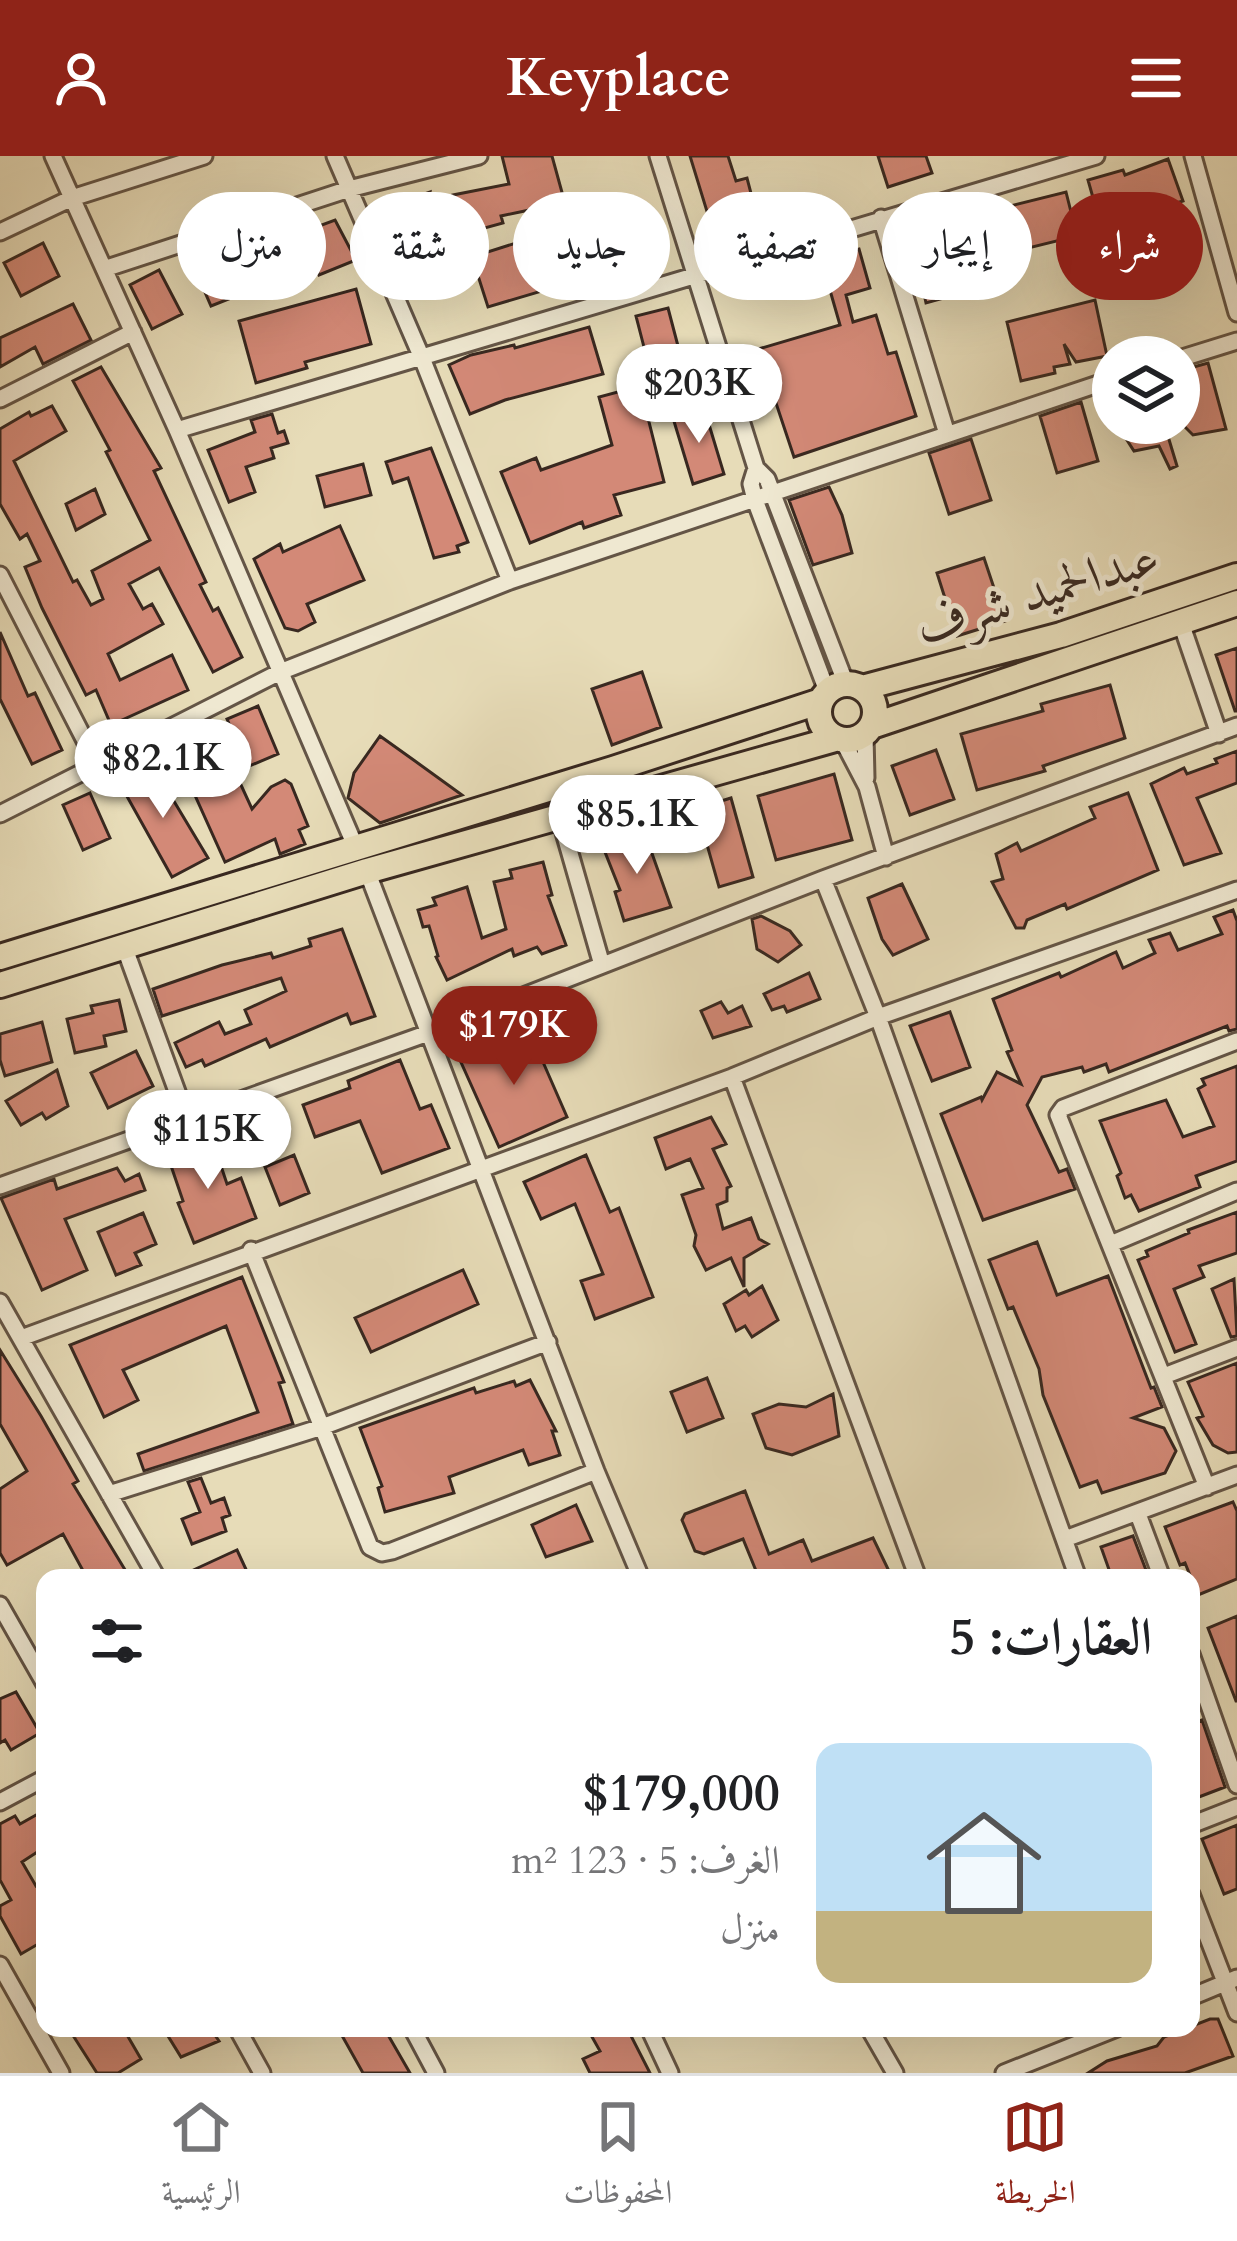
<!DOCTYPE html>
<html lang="ar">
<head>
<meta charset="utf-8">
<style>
	body { margin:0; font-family:Cardo,Amiri,serif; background:#f2f2f2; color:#202124; direction:rtl; height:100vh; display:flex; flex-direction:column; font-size:45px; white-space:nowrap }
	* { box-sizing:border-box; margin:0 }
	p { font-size:39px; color:#757577 }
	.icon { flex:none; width:66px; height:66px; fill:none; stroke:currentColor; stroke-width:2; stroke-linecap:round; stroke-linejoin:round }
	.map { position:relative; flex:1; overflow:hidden; direction:ltr }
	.panel { position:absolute; left:36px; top:1413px; width:1164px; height:468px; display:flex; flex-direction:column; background:#fff; border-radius:24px; box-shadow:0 12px 48px #0002; direction:rtl }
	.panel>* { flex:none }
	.guide { position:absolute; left:36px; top:36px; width:1167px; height:108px; direction:rtl; display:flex; gap:24px }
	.fabs { position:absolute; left:1092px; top:180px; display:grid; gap:24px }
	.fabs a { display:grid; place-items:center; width:108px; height:108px; border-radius:50%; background:#fff; box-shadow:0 12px 48px #0002; font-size:60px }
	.price { position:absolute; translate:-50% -102px; padding:0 27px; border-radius:42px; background:#fff; color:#222; font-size:39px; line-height:78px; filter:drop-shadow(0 3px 6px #0008) }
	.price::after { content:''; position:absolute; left:50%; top:72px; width:36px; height:27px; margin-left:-18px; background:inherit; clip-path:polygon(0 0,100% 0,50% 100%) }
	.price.current { background:#8f2418; color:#fff }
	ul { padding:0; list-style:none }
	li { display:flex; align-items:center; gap:36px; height:300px; padding:0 48px }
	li+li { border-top:3px solid #e0e0e0 }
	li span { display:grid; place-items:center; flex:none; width:336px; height:240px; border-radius:24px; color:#555 }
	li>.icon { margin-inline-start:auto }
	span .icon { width:144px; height:144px; fill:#fffc; stroke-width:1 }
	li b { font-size:51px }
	h2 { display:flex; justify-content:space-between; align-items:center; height:144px; padding:0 48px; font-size:51px }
	.pill { padding:0 42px; border-radius:54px; background:#fff; box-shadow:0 12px 48px #0002; font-size:42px; line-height:108px }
	.pill.current { background:#8f2418; color:#fff }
	header { display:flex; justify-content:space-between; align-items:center; height:156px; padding:0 48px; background:#8f2418; color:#fff; font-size:54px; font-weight:700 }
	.dock { display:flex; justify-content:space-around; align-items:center; height:168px; border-top:3px solid #e0e0e0; background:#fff; font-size:33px; color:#757577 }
	.dock a { display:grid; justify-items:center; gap:6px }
	.dock .current { color:#8f2418 }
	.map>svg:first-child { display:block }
	.building { fill:#d38977; stroke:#382820; stroke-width:3 }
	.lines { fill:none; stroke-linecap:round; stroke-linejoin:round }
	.street-casing { stroke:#645546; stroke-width:21 }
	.primary-casing { stroke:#382820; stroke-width:30 }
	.street { stroke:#efe8d1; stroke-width:15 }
	.primary { stroke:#e7dcb8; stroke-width:24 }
	.labels { text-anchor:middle; stroke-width:10; stroke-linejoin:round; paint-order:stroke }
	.street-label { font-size:51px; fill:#382820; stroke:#efe8d1 }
</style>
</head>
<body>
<header><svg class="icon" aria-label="menu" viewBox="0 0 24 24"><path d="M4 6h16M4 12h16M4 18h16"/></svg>Keyplace<svg class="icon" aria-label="person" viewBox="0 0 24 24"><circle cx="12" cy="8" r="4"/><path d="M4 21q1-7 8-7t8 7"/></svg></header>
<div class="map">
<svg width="1237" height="1917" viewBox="0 0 1237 1917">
	<rect width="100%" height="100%" fill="#e7dcb8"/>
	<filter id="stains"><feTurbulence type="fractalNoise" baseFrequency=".00167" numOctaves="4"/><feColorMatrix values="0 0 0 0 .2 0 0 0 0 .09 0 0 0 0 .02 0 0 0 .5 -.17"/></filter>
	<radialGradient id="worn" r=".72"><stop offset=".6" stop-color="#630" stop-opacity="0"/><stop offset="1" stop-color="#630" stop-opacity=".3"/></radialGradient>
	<!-- building -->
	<path class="building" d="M502,0h50l11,40 -23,7 -6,6 -33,7 2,7 -40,11 -10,-39 56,-11z
		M690,0h38l8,25 11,-3 11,42 -45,11z
		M878,0h48l6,17 -44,14z
		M1168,3l15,42 -82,25 -13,-46 35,-10 2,5z
		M430,36l-2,12 10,34 -36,12 -17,-42z
		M1066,36l11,44 -61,15 -10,-44z
		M643,50l20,58 -23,7 -4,-11 -41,13 2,5 -40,15 -2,-6 -67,20 -16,-50 44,-14 2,4 60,-21 5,14 40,-13 -4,-13z
		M981,63l11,43 -18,4 3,23 -51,14 -4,-18 11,-4 -12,-46z
		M335,64l21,40 -37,15 -16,-43z
		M43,87l16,33 -38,20 -17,-33z
		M859,93l11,39 -24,7 7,27 23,-7 12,39 8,-2 20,64 -122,41 -30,-90 -4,2 -5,-19 85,-25 -19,-66z
		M235,113l9,24 -33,13 -10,-23z
		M159,114l23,44 -30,15 -22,-44z
		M356,133l15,55 -66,18 2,6 -51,15 -17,-62z
		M1095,144l12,56 -31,6 -12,-18 6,20 -16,3 1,6 -34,8 -14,-59z
		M73,148l18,36 -48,24 -8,-17 -35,20v-29z
		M668,152l10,38 -11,3 2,8 -13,4 -4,-12 -7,2 -9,-35z
		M589,171l14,47 -98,26 -35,14 -21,-49 22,-10 43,-10 1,3z
		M1208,207l18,66 -33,6 -14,-14v-50z
		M101,211l60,101 -7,3 52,111 -6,3 13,26 5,-3 24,49 -29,15 -54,-104 -30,16 14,25 9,-5 11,20 -55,30 12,26 52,-25 16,35 -77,35 -15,-35 -10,5 -44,-87 -17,-41 15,-6 -13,-27 -7,5 -20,-35v-75l29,-17 2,4 21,-10 14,25 -52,30 59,121 4,-2 14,25 12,-6 -11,-28 58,-31 -44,-88 4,-2 -37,-69z
		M640,230l24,96 -50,13 7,20 -37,13 -2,-6 -52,21 -29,-71 35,-14 5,12 71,-25 -13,-48z
		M1081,246l17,59 -41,12 -17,-57z
		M704,252l20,66 -31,10 -20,-66z
		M272,258l6,19 6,-2 4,12 -17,5 3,10 -28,9 9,25 -26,10 -21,-52 47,-18 -4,-12z
		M1116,267h48l13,43 -7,3 -11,-23 -25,5z
		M971,283l20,61 -42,14 -20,-61z
		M431,292l37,94 -11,4 2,6 -25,6 -26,-80 -15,5 -7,-21z
		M363,308l8,31 -46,12 -8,-31z
		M829,331l13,28 10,38 -39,12 -24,-65z
		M95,333l10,25 -29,16 -10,-26z
		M340,370l24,54 -57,24 8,18 -17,9 -13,-3 -31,-69 26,-15 3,8z
		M984,402l21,63 -48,15 -20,-63z
		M0,476l28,64 7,-3 27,57 -30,14 -32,-65z
		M1237,492v63h-2l-19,-56z
		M642,516l19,55 -49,18 -20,-56z
		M1110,529l15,53 -82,28 2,5 -68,19 -16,-56 82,-23 -2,-7z
		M258,550l20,48 -43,18 17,37 19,-22 14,-7 6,4 17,42 -9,4 6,14 -25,10 -5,-15 -50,23 -50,-111 55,-25 -3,-7z
		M380,580l35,25 47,34 -82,28 -32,-25 6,-25z
		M936,594l18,49 -44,16 -18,-49z
		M1237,595v32l-40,15 24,55 -37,12 -33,-81 33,-16 3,6 30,-11 -2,-4z
		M151,607l57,95 -36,19 -53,-95z
		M834,618l18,66 -76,20 -18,-64z
		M90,637l20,45 -27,12 -20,-45z
		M1128,637l30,77 -91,39 -2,-5 -38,16 -3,8h-8l-24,-46 11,-3 -7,-25 21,-11 4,8 74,-33 -5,-11z
		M731,642l22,79 -34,10 -13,-46 -17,5 -10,-32z
		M644,675l27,76 -47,14 -9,-29 5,-2 -17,-43z
		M543,706l9,33 -4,1 18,49 -24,9 -5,-7 -23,9 -2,-7 -65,31 -11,-23 2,-1 -9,-30 -6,1 -5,-17 18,-5 -3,-7 34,-11 15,51 24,-9 -12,-47 18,-4 -2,-8z
		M902,728l26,55 -35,16 -11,-16 -14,-41z
		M1233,754l4,11v108l-8,2 -2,-5 -118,46 -3,-8 -22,8 -2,-5 -40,10 -15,28 32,67 8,-3 8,20 -92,31 -42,-106 40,-17 1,3 15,-28 24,12 -14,-32 5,-2 -19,-51 66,-26 2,4 55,-25 7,16 32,-15 -6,-13 21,-7 8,17 44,-16 -8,-17z
		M761,760l29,15 11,14 -23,17 -21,-13 -5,-30z
		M342,773l33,87 -24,8 -4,-10 -77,33 -4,-8 -61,27 -3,-6 -16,7 -11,-24 44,-21 6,12 26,-10 -6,-14 41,-19 -5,-13 -119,38 -9,-27 69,-24 49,-12 2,5 38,-12 -2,-7z
		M809,817l11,26 -33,13 -3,-6 -12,4 -8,-16z
		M119,844l7,31 -22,5 2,10 -31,7 -8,-34 26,-6 -2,-7z
		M721,846l7,11 14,-7 9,20 -38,12 -12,-27z
		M950,856l20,55 -38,14 -22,-55z
		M42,866l10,40 -47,14 -5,-16v-26z
		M529,874l38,87 -68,30 -39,-87z
		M136,895l17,35 -45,22 -17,-35z
		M400,904l20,49 11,-4 18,43 -67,25 -22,-52 -45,16 -12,-32 47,-17 -2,-7z
		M1237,910v95l-41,15 4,11 -61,24 -8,-16 -6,3 -8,-22 4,-3 -21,-52 66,-21 17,37 31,-11 -16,-37 7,-4 -3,-6z
		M57,914l11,36 -22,13 -4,-6 -21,12 -15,-24z
		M711,961l15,27 -13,5 18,37 -4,2v13l-10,4 6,24 28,-11 8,21 9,5 -24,14v29l-13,-29 -25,12 -12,-24 2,-11 -14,-40 21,-7 -13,-29 -24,10 -11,-31z
		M212,983l15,45 14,-6 15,40 -62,25 -16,-40 5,-2 -16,-47z
		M294,999l15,38 -29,12 -15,-38z
		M586,999l24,57 9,-4 34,89 -58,22 -14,-38 22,-7 -28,-70 -34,15 -17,-37z
		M117,1012l8,13 14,-7 6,16 -80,29 22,51 -45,20 -41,-92 53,-19 3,10z
		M1237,1056v41l-38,13 5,11 -30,12 22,55 -21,8 -37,-92 10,-4 -2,-5 43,-18 -1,-3z
		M143,1057l13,31 -21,9 6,12 -25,10 -18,-43z
		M1037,1086l20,53 51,-19 43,112 3,-1 8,20 -29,11 31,10 12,23 -11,22 -63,20 -5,-12 -17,6 -37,-92 -4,-26 -26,-62 -5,2 -19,-49z
		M463,1114l15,34 -107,48 -16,-34z
		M242,1121l42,105 -5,1 14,41 -149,47 -6,-17 120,-42 -32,-86 -103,44 15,30 -34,17 -34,-72z
		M1234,1123l3,57 -6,1 -19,-48z
		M762,1130l16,34 -26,17 -7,-11 -9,5 -12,-27 22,-14 3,5z
		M0,1194l41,66 37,65 -5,3 57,94h-43l-24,-44 -56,31 -7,-12v-64l27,-18 -27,-47z
		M1237,1207v89l-9,1 -15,-8 -16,-27 6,-2 -15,-34z
		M707,1222l16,40 -36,14 -16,-40z
		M530,1224l26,51h-4l8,24 -31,10 -6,-15 -74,27 5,16 -69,19 -7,-24 4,-2 -22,-58 114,-40 2,5 38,-12 2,5z
		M833,1238l6,42 -47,19 -26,-7 -13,-34 26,-10 27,3z
		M201,1322l10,25 13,-5 6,17 -8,3 4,13 -34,13 -10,-25 18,-7 -12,-30z
		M745,1335l24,63 34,-14 9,21 61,-23 15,31 -20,9 -12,-3 -97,3 -16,-39 -39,15 -9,-3 -13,-31 3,-6z
		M1233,1346l4,9v68l-39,16 -13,-32 -5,2 -15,-38z
		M576,1349l16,36 -46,16 -14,-32z
		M1133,1380l16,42h-37l-11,-31z
		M237,1394l13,28h-74l52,-24z
		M1237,1460v85h-1l-28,-73z
		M16,1536l24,41 -29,17 -6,-10 -5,3v-44z
		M1202,1564l23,67 -34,13v-76z
		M45,1654v37l-23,15 14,24 9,-5v59l-24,14 -21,-38v-10l11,-6 -11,-20v-56l15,-8 5,8z
		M1237,1669v64l-13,5 -22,-55z
		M1210,1863h8l15,37 -48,17h-97l19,-12 50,-15 7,-9z
		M89,1872h34l18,31 -23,14h-21l-23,-36z
		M163,1872h47l9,13 -38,16z
		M347,1872h37l26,45h-47l-23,-41z
		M587,1872h40l23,45h-60l-7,-14 17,-8z"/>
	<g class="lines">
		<defs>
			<path id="street" d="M53,0l124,274 179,418
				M335,0l87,202 88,223
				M658,0l98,312 11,11 79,205
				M1193,0l44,157
				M881,62l66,216
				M0,76l72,-34 132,-42
				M104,113l245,-80 130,-33
				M1179,203l58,-18
				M0,243l133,-67
				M177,274l919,-274
				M756,312l-5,16 4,16 72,191
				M0,419l97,189
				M1181,467l38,111
				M865,579l1,43
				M843,585l24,46 19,70
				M0,658l280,-142 230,-91 603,-202
				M559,659l43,150
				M367,715l229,600 45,107
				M823,723l55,138 200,561
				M124,790l63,173
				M732,921l186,501
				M0,1030l431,-154 392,-153 414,-153
				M1113,1087l124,-52
				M251,1094l119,297 12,6 10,-2 204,-80
				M0,1146l157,276
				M21,1182l711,-261 146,-60 359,-127
				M1164,1220l73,-28
				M1207,1331l-149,-372 5,-7 174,-67
				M109,1338l213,-67 226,-85
				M1138,1358l24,64
				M1065,1383l172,-64
				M0,1449l45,79
				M1191,1498l46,131
				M0,1646l45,-24
				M1191,1669l46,-18
				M1191,1738l46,119
				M0,1809l61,108
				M1191,1841l46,-19
				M237,1872l25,45
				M412,1872l24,45
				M649,1872l21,45
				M869,1872l26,45
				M1004,1917l113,-45"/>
			<path id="primary" d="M819 556a28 28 0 1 1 56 0a28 28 0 1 1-56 0Z
				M862,532l199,-53 176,-59
				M872,570l365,-123
				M0,801l613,-188 208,-68
				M0,829l367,-114 468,-132"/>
		</defs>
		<!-- street casing -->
		<use href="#street" class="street-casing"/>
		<!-- primary casing -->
		<use href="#primary" class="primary-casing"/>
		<!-- street -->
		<use href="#street" class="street"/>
		<!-- primary -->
		<use href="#primary" class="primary"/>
	</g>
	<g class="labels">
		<!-- street labels -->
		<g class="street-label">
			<text transform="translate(1037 435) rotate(-17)" y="18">عبدالحميد شرف</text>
		</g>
	</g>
	<rect width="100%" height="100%" filter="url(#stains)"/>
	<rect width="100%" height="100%" fill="url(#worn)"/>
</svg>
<div class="fabs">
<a><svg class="icon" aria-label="layers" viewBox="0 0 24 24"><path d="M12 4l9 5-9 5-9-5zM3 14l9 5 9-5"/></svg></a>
</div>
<b class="price" style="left:699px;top:290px">$203K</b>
<b class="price" style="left:163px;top:665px">$82.1K</b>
<b class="price" style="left:637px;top:721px">$85.1K</b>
<b class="price current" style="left:514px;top:932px">$179K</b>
<b class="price" style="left:208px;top:1036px">$115K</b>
<div class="guide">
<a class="pill current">شراء</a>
<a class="pill">إيجار</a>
<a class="pill">تصفية</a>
<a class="pill">جديد</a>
<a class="pill">شقة</a>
<a class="pill">منزل</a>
</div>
<section class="panel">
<h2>العقارات: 5<svg class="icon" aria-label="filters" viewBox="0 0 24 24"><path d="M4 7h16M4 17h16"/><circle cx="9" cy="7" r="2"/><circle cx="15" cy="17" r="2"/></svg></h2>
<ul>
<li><span style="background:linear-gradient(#bfe0f5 70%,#c2b280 0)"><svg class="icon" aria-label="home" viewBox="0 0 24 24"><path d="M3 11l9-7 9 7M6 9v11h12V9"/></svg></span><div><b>$179,000</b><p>الغرف: 5 · 123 m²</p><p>منزل</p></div></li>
</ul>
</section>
</div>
<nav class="dock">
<a class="current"><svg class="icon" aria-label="map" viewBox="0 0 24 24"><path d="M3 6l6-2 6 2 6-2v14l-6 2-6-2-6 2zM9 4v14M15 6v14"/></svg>الخريطة</a>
<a><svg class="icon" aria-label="saved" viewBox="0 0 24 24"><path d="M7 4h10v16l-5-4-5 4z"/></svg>المحفوظات</a>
<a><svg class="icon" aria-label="home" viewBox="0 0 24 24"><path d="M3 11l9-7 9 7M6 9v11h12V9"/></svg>الرئيسية</a>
</nav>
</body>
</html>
